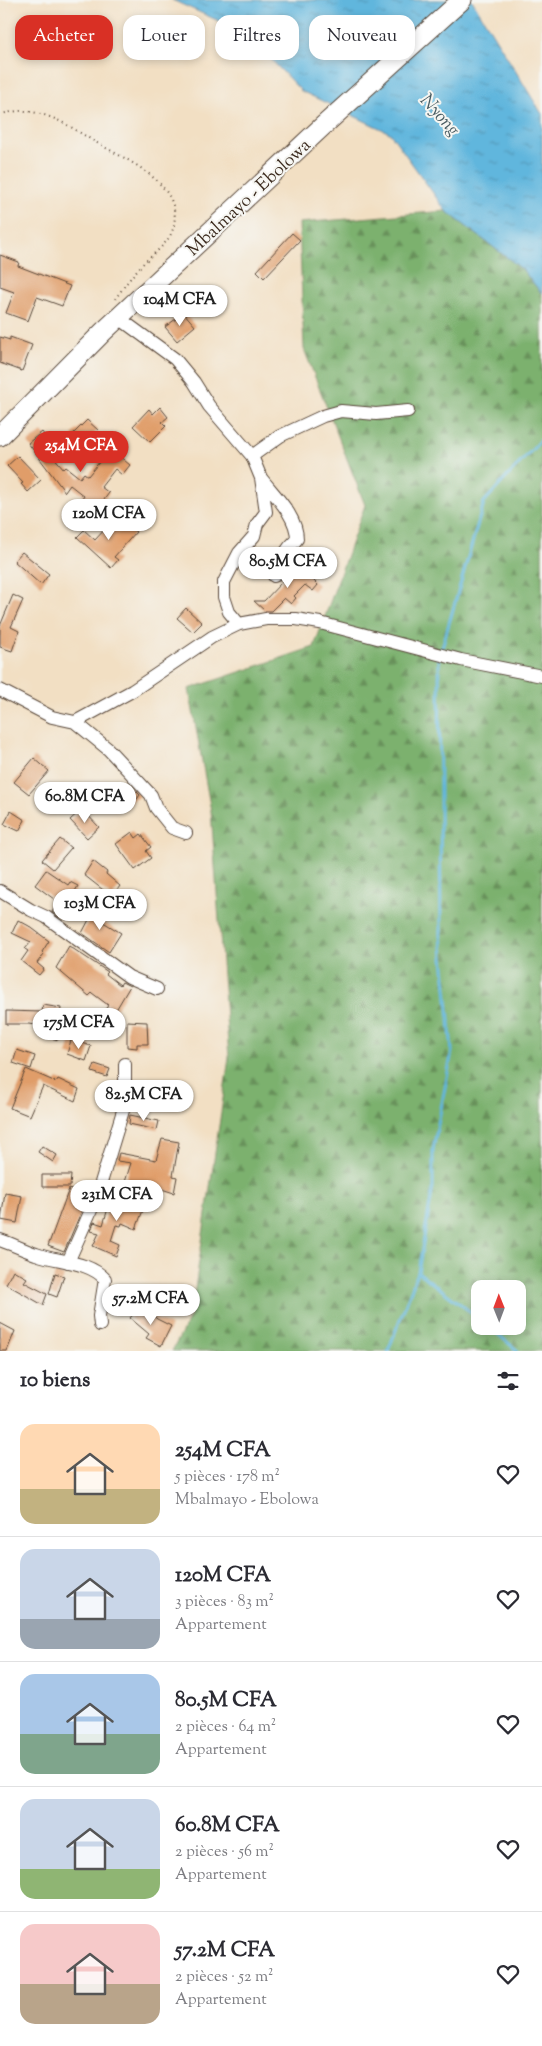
<!DOCTYPE html>
<html lang="fr">
<head>
<meta charset="utf-8">
<style>
	body { margin:0; font-family:"Sorts Mill Goudy",serif; background:#f2f2f3; color:#2b2b33; height:100vh; display:flex; flex-direction:column; font-size:19px; white-space:nowrap }
	* { box-sizing:border-box; margin:0 }
	p { font-size:16px; color:#7c7c81 }
	.icon { flex:none; width:28px; height:28px; fill:none; stroke:currentColor; stroke-width:2; stroke-linecap:round; stroke-linejoin:round }
	.map { position:relative; height:1351px; overflow:hidden }
	.sheet { display:flex; flex-direction:column; background:#fff; flex:1 }
	.sheet>* { flex:none }
	.hud { position:absolute; left:15px; top:15px; width:512px; height:45px; display:flex; gap:10px }
	.needle { width:32px; rotate:359deg }
	.tools { position:absolute; left:471px; top:1280px; display:grid; gap:10px }
	.tools a { display:grid; place-items:center; width:55px; height:55px; border-radius:10px; background:#fff; box-shadow:0 2px 8px #0003; font-size:25px }
	.price { position:absolute; translate:-50% -42px; padding:0 11px; border-radius:18px; background:#fff; color:#222; font-size:16px; line-height:32px; filter:drop-shadow(0 1px 2px #0008) }
	.price::after { content:''; position:absolute; left:50%; top:30px; width:15px; height:11px; margin-left:-8px; background:inherit; clip-path:polygon(0 0,100% 0,50% 100%) }
	.price.selected { background:#d93025; color:#fff }
	ul { padding:0; list-style:none }
	li { display:flex; align-items:center; gap:15px; height:125px; padding:0 20px }
	li+li { border-top:1px solid #e1e1e2 }
	li span { display:grid; place-items:center; flex:none; width:140px; height:100px; border-radius:15px; color:#555 }
	li>.icon { margin-inline-start:auto }
	span .icon { width:60px; height:60px; fill:#fffc; stroke-width:1 }
	li b { font-size:21px }
	h2 { display:flex; justify-content:space-between; align-items:center; height:60px; padding:0 20px; font-size:21px }
	.tag { padding:0 18px; border-radius:15px; background:#fff; box-shadow:0 2px 8px #0003; font-size:18px; line-height:45px }
	.tag.selected { background:#d93025; color:#fff }
	.map>svg:first-child { display:block }
	.forest { fill:url(#forest-firs); stroke:#5c6e46; fill-rule:evenodd }
	.water { fill:url(#water-ripples); stroke:#4e707e }
	.lines { fill:none; stroke-linecap:round; stroke-linejoin:round }
	.stream { stroke:#61b6dd; stroke-width:3 }
	.building { fill:#e09d69 }
	.minor-casing { stroke:#564537; stroke-width:14 }
	.highway-casing { stroke:#564537; stroke-width:21 }
	.path { stroke:#564537; stroke-width:2; stroke-dasharray:1 4; stroke-linecap:butt }
	.minor { stroke:#fff; stroke-width:12 }
	.highway { stroke:#fff; stroke-width:19 }
	.labels { text-anchor:middle; stroke-width:4; stroke-linejoin:round; paint-order:stroke }
	.street-label { font-size:18px; fill:#3b2a1e; stroke:#f6f6f2 }
	.water-label { font-size:19px; font-style:italic; fill:#485b61; stroke:#f6f6f2 }
</style>
</head>
<body>
<div class="map">
<svg width="542" height="1351" viewBox="0 0 542 1351">
	<defs>
		<pattern id="forest-firs" width="22" height="20" patternUnits="userSpaceOnUse" patternTransform="scale(1.25)"><rect width="22" height="20" fill="#7cb16e"/><path d="M5 1l3.5 6h-7zM16 11l3.5 6h-7z" fill="#67905a"/></pattern>
		<pattern id="water-ripples" width="26" height="14" patternUnits="userSpaceOnUse" patternTransform="scale(1.25)"><rect width="26" height="14" fill="#61b6dd"/><path d="M2 4q2-2 4 0t4 0M15 11q2-2 4 0t4 0" fill="none" stroke="#5194b3"/></pattern>
	</defs>
	<rect width="100%" height="100%" fill="#f6f6f2"/>
	<filter id="ink" filterUnits="userSpaceOnUse"><feTurbulence type="fractalNoise" baseFrequency=".02" numOctaves="2"/><feDisplacementMap in="SourceGraphic" scale="10" xChannelSelector="R" yChannelSelector="G"/><feConvolveMatrix kernelMatrix="1 2 1 2 8 2 1 2 1" color-interpolation-filters="sRGB"/></filter>
	<filter id="wash" filterUnits="userSpaceOnUse"><feTurbulence type="fractalNoise" baseFrequency=".0096" numOctaves="4" result="noise"/><feDisplacementMap in="SourceGraphic" scale="20" xChannelSelector="R" yChannelSelector="G"/><feGaussianBlur stdDeviation="1.12" result="paint"/><feColorMatrix in="noise" values="0 0 0 0 0 0 0 0 0 0 0 0 0 0 0 0 0 1.4 0 .05"/><feComposite in="paint" operator="in"/></filter>
	<g filter="url(#wash)">
		<rect width="100%" height="100%" fill="#f2dfc3"/>
		<!-- forest -->
		<path class="forest" d="M446,211l76,58 20,25v1057h-370l19,-35 38,-258 -18,-247 -22,-122 125,-42 51,-142 -61,-156 -5,-126zM480,1289h38v37h-38z"/>
		<!-- water -->
		<path class="water" d="M172,0h300l70,114v180l-20,-25 -76,-58 -56,-78 -89,-42 -55,-58z"/>
		<g class="lines">
			<!-- stream -->
			<path class="stream" d="M441,651l43,-149 58,-63
				M439,657l2,279 11,115 -19,99v37l-15,85 62,47
				M488,1326l30,25
				M388,1351l30,-79"/>
		</g>
		<g id="blocks">
			<!-- building -->
			<path class="building" d="M292,233l8,7 -36,38 -7,-7z
				M0,255l19,7 -1,4 52,20 -8,20 -25,-9 -9,24 -22,-8 8,-21 -14,-5z
				M184,313l11,13 -18,15 -12,-14z
				M0,337l10,3v-3l22,8 -10,26 -22,-8z
				M160,407l8,10 -6,5 4,4 -16,16 -17,-16 16,-17 4,5z
				M87,420l11,10 -15,16 -11,-11z
				M42,432l10,13 -5,4 17,20 2,-2 14,11 4,-5 4,3 13,-16 -4,-4 10,-10 23,19 -8,10 -7,-6 -14,18 8,6 -15,20 -14,-11 4,-6 -14,-11 -5,7 -37,-49z
				M18,456l23,24 -13,12 -7,-8 2,-1 -16,-17z
				M117,516l19,16 -22,25 4,3 -7,8 -34,-31 7,-7 11,10z
				M22,552l27,22 -8,11 -27,-24z
				M298,565l20,20 -5,6 -8,-6 -11,11 2,2 -5,6 -7,-6 -13,13h-6l-11,-10h10z
				M13,595l10,5 -12,27 8,4 -7,20 -12,-4v-21z
				M186,608l16,15 -9,9 -16,-14z
				M34,758l15,13 -20,23 -15,-12z
				M117,781l12,11 3,-5 8,8 -3,4 -2,-2 -10,12 -18,-16z
				M82,809l17,18 -12,11 -17,-18z
				M11,811l14,9 -6,11 -15,-7z
				M132,832l4,6 5,-4 10,13 -5,4 5,7 -16,12 -19,-26z
				M60,839l11,9 -18,21 -11,-9z
				M93,861l14,11 -1,2 14,12 -8,11 -28,-22z
				M46,870l22,15 2,-3 8,4 -4,7 13,10 -5,6 -13,-9 -10,17 -7,-5 6,-10 -23,-17z
				M93,906l11,8 -4,6 21,13 -12,19 -27,-19 9,-17 -3,-2z
				M18,920l11,6 20,15 -7,11 2,2 -7,9 7,6 -5,6 -18,-14 7,-10 -3,-2 6,-7 -19,-9z
				M69,946l39,26 -2,2 14,11 2,-3 8,4 -17,29 -7,-6 2,-4 -16,-12 -3,3 -33,-28z
				M43,1005l18,3 -3,23 2,1 -2,8 -14,-4 3,-10 -19,-2h-22v-13l36,1z
				M127,1021l20,1 1,22h-11v4l-10,-1z
				M71,1040l20,6 -5,15 -19,-7z
				M17,1050l18,6 -4,13 -18,-6z
				M95,1064l15,5 -3,8 -15,-5z
				M26,1069l30,13 2,-3 21,10 -4,12 -32,-15 -13,30 -20,-8z
				M130,1115l29,6 -2,9 -28,-6z
				M162,1139l17,3 -6,34 4,1 -3,16 -31,-10 -1,4 -17,-5 6,-19 -14,-2 2,-8 37,7z
				M42,1146l15,9 -4,7 -15,-10z
				M42,1175h29l-1,12h-28z
				M69,1189l19,7 -24,56 -16,-6z
				M5,1193l17,3 -5,27 -16,-3z
				M112,1195l20,7 2,-4 12,4 -10,27 -14,-6 -1,3 -5,-1 -5,16 9,4 -4,11 -23,-10 6,-13 -8,-2 3,-9 9,3z
				M13,1270l14,8 -3,4 23,12 -4,11 -37,-21z
				M55,1273l9,3 -7,21 -8,-3z
				M141,1305l16,14 14,7 -10,20 -15,-8 3,-4 -19,-16z
				M0,1323l15,8 -8,20h-7z"/>
		</g>
	</g>
	<g filter="url(#ink)">
		<use href="#blocks" fill-opacity="0" stroke="#564537" stroke-width="1"/>
		<g class="lines">
			<defs>
				<path id="minor" d="M119,318l56,41 19,23 15,24 43,50 9,22 5,34 -9,12 -3,12 -15,17 -15,29v15l5,15 10,12
					M252,456l28,-20 43,-20 18,-5 35,3 32,-3
					M261,478c14,18 36,38 36,61 -12,11 -18,22 -23,37
					M0,690l52,27 23,5 57,-31 80,-54 27,-13 27,-5h30l24,4 141,37 81,16
					M75,722l33,27 43,46 5,13 16,20 14,5
					M0,891l31,19 15,7 83,60 28,12
					M0,1240c12,4 24,10 36,14 22,8 53,7 69,25l-6,37 1,9
					M68,1262l28,-63 29,-95v-40"/>
				<path id="highway" d="M0,436l103,-104 221,-207 138,-125"/>
			</defs>
			<!-- minor casing -->
			<use href="#minor" class="minor-casing"/>
			<!-- highway casing -->
			<use href="#highway" class="highway-casing"/>
			<!-- path -->
			<path class="path" d="M0,114c8,-1 18,-4 26,-3 28,4 43,15 66,29 29,18 90,40 82,85 -4,20 -23,29 -35,43 -10,11 -18,23 -26,34"/>
			<!-- minor -->
			<use href="#minor" class="minor"/>
			<!-- highway -->
			<use href="#highway" class="highway"/>
		</g>
	</g>
	<g class="labels">
		<!-- street labels -->
		<g class="street-label">
			<text transform="translate(248 197) rotate(-43)" y="6">Mbalmayo - Ebolowa</text>
		</g>
		<!-- water labels -->
		<g class="water-label">
			<text transform="translate(441 114) rotate(48)" y="7">Nyong</text>
		</g>
	</g>
</svg>
<div class="tools">
<a><svg class="needle" viewBox="-14 -14 28 28"><path d="M0-13l5 13h-10z" fill="#e53935"/><path d="M0 13l5-13h-10z" fill="#7c7c81"/></svg></a>
</div>
<b class="price" style="left:180px;top:327px">104M CFA</b>
<b class="price selected" style="left:81px;top:473px">254M CFA</b>
<b class="price" style="left:109px;top:541px">120M CFA</b>
<b class="price" style="left:288px;top:589px">80.5M CFA</b>
<b class="price" style="left:85px;top:824px">60.8M CFA</b>
<b class="price" style="left:100px;top:931px">103M CFA</b>
<b class="price" style="left:79px;top:1050px">175M CFA</b>
<b class="price" style="left:144px;top:1122px">82.5M CFA</b>
<b class="price" style="left:117px;top:1222px">231M CFA</b>
<b class="price" style="left:151px;top:1326px">57.2M CFA</b>
<div class="hud">
<a class="tag selected">Acheter</a>
<a class="tag">Louer</a>
<a class="tag">Filtres</a>
<a class="tag">Nouveau</a>
</div>
</div>
<section class="sheet">
<h2>10 biens<svg class="icon" aria-label="filters" viewBox="0 0 24 24"><path d="M4 7h16M4 17h16"/><circle cx="9" cy="7" r="2"/><circle cx="15" cy="17" r="2"/></svg></h2>
<ul>
<li><span style="background:linear-gradient(#ffd9b3 65%,#c2b280 0)"><svg class="icon" aria-label="home" viewBox="0 0 24 24"><path d="M3 11l9-7 9 7M6 9v11h12V9"/></svg></span><div><b>254M CFA</b><p>5 pièces · 178 m²</p><p>Mbalmayo - Ebolowa</p></div><svg class="icon" aria-label="heart" viewBox="0 0 24 24"><path d="M12 20l-8-8c-3-5 5-10 8-4 3-6 11-1 8 4z"/></svg></li>
<li><span style="background:linear-gradient(#c9d6e8 70%,#9aa5b1 0)"><svg class="icon" aria-label="home" viewBox="0 0 24 24"><path d="M3 11l9-7 9 7M6 9v11h12V9"/></svg></span><div><b>120M CFA</b><p>3 pièces · 83 m²</p><p>Appartement</p></div><svg class="icon" aria-label="heart" viewBox="0 0 24 24"><path d="M12 20l-8-8c-3-5 5-10 8-4 3-6 11-1 8 4z"/></svg></li>
<li><span style="background:linear-gradient(#a9c7e8 60%,#7fa58c 0)"><svg class="icon" aria-label="home" viewBox="0 0 24 24"><path d="M3 11l9-7 9 7M6 9v11h12V9"/></svg></span><div><b>80.5M CFA</b><p>2 pièces · 64 m²</p><p>Appartement</p></div><svg class="icon" aria-label="heart" viewBox="0 0 24 24"><path d="M12 20l-8-8c-3-5 5-10 8-4 3-6 11-1 8 4z"/></svg></li>
<li><span style="background:linear-gradient(#c9d6e8 70%,#8fb573 0)"><svg class="icon" aria-label="home" viewBox="0 0 24 24"><path d="M3 11l9-7 9 7M6 9v11h12V9"/></svg></span><div><b>60.8M CFA</b><p>2 pièces · 56 m²</p><p>Appartement</p></div><svg class="icon" aria-label="heart" viewBox="0 0 24 24"><path d="M12 20l-8-8c-3-5 5-10 8-4 3-6 11-1 8 4z"/></svg></li>
<li><span style="background:linear-gradient(#f6c9c9 60%,#b9a48a 0)"><svg class="icon" aria-label="home" viewBox="0 0 24 24"><path d="M3 11l9-7 9 7M6 9v11h12V9"/></svg></span><div><b>57.2M CFA</b><p>2 pièces · 52 m²</p><p>Appartement</p></div><svg class="icon" aria-label="heart" viewBox="0 0 24 24"><path d="M12 20l-8-8c-3-5 5-10 8-4 3-6 11-1 8 4z"/></svg></li>
</ul>
</section>
</body>
</html>
